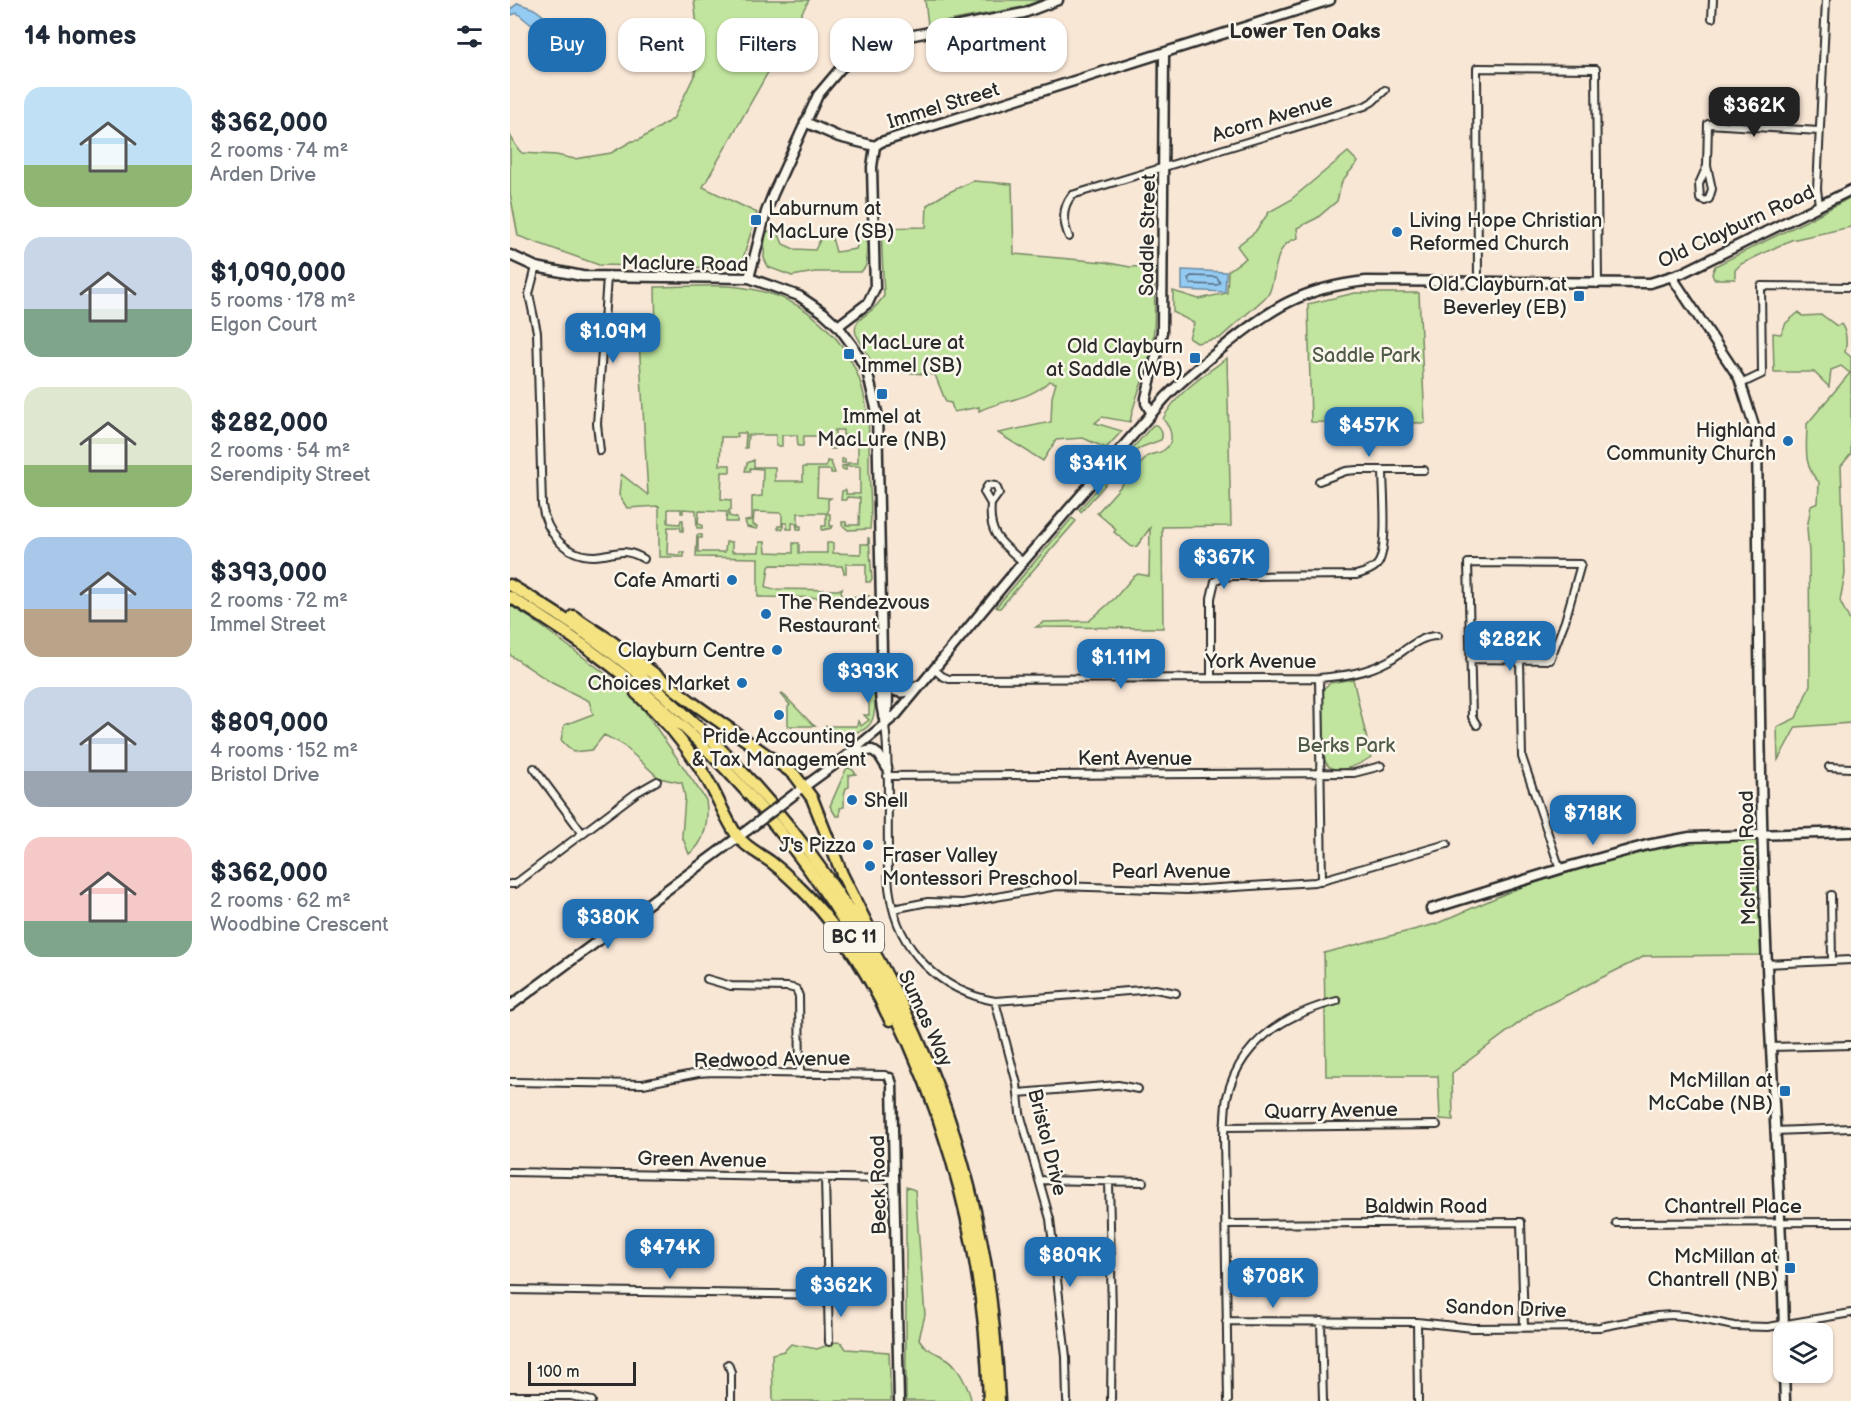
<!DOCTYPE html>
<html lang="en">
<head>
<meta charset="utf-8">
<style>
	body { margin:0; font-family:"Balsamiq Sans",sans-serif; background:#f6f6f7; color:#1f2937; height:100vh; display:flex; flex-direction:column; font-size:22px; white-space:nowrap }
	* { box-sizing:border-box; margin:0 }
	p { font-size:20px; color:#747a83 }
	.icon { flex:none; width:33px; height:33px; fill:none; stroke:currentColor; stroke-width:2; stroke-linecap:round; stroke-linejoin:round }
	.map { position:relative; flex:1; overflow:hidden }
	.panel { display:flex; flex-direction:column; background:#fff; width:510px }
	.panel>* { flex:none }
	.hud { position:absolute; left:18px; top:18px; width:570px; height:54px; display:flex; gap:12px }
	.fabs { position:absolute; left:1263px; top:1323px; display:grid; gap:12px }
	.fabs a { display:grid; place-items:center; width:60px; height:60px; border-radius:12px; background:#fff; box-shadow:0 2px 4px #0004; font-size:30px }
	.scale { position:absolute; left:18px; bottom:15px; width:108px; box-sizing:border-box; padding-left:6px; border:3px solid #2b2b2b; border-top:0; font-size:16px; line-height:21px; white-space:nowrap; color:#2b2b2b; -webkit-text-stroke:4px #fbf7ec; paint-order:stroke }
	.price { position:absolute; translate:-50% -51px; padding:0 14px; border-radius:12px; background:#1f6fb2; color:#fff; font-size:20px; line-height:39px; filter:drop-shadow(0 2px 3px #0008) }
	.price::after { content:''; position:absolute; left:50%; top:36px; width:18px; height:14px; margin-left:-9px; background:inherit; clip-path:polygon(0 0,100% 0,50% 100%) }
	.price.active { background:#222; color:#fff }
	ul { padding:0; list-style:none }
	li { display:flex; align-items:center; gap:18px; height:150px; padding:0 24px }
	li span { display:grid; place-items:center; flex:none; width:168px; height:120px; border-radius:18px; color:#555 }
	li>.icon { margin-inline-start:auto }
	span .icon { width:72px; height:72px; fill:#fffc; stroke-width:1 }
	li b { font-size:26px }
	h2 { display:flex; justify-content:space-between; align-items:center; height:72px; padding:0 24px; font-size:26px }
	.chip { padding:0 21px; border-radius:18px; background:#fff; box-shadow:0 2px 4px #0004; font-size:21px; line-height:54px }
	.chip.active { background:#1f6fb2; color:#fff }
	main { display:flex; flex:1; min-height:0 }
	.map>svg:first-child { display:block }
	.green { fill:#c1e59e; stroke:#768864; stroke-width:1.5 }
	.water { fill:#94cbf3; stroke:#6a8ba3; stroke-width:1.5 }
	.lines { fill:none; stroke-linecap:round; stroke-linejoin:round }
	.shore { stroke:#556b7b; stroke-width:1.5 }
	.street-casing { stroke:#2b2b2b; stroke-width:10 }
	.secondary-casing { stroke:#2b2b2b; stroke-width:13 }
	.highway-casing { stroke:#2b2b2b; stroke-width:15 }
	.street { stroke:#fbf7ec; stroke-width:6 }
	.secondary { stroke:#fbf7ec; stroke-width:8 }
	.highway { stroke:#f5e382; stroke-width:10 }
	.secondary-bridge-casing { stroke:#2b2b2b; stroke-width:13; stroke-linecap:butt }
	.secondary-bridge { stroke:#fbf7ec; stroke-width:8 }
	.poi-dot { fill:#1f6fb2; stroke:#fbf7ec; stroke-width:2 }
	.labels { text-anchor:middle; stroke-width:5; stroke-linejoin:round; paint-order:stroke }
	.shield { fill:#fbf7ec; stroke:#696865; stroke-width:1.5 }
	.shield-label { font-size:18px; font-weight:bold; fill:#2b2b2b }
	.street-label { font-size:20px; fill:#2b2b2b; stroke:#fbf7ec }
	.poi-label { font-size:20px; fill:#2b2b2b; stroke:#fbf7ec; text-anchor:end }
	.park-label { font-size:20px; fill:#505a48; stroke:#fbf7ec }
	.neighbourhood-label { font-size:21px; font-weight:bold; fill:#2b2b2b; stroke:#fbf7ec }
</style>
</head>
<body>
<main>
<section class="panel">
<h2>14 homes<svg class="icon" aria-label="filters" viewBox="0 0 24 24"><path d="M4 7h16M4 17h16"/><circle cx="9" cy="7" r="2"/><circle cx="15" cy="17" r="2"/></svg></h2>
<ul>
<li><span style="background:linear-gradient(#bfe0f5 65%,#8fb573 0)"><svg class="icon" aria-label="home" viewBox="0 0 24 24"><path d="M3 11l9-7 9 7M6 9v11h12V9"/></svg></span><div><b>$362,000</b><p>2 rooms · 74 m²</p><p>Arden Drive</p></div></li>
<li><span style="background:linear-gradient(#c9d6e8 60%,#7fa58c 0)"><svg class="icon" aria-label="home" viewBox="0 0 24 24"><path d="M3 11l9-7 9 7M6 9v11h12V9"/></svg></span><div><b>$1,090,000</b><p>5 rooms · 178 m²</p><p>Elgon Court</p></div></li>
<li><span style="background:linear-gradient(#dfe7d0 65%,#8fb573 0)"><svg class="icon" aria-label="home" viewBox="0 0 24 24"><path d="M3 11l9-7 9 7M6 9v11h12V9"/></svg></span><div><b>$282,000</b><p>2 rooms · 54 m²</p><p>Serendipity Street</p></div></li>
<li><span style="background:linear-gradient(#a9c7e8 60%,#b9a48a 0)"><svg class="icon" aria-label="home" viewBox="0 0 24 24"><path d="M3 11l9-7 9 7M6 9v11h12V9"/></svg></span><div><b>$393,000</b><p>2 rooms · 72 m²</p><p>Immel Street</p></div></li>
<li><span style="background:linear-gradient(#c9d6e8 70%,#9aa5b1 0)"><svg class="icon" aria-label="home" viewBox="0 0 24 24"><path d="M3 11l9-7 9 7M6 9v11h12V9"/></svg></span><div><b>$809,000</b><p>4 rooms · 152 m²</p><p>Bristol Drive</p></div></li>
<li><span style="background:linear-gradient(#f6c9c9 70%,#7fa58c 0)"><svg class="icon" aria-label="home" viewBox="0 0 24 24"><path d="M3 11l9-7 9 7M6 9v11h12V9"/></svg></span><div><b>$362,000</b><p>2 rooms · 62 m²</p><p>Woodbine Crescent</p></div></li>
</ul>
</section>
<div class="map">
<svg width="1341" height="1401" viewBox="0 0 1341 1401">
	<rect width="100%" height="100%" fill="#f9e7d6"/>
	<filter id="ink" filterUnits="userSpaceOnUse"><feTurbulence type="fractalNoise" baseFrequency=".0167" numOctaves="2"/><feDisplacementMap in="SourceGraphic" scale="12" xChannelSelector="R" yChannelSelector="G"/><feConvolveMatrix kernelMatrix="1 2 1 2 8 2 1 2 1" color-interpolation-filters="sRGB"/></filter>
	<g filter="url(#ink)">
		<!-- green -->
		<path class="green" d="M184,0h115l-106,187 54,26 -16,52 -9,3 -133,-3 -81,-29 -8,-43v-58l8,14 4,4 34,2 19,4 36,-6 21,-12 7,-1 34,-21 22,-45 4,-31z
			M415,0h116l-19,7 -94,18z
			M838,152l10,10 -16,19 -5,20 -20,17 -20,10 1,10c-27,6 -20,40 -30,57l-48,43 -23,5 -8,-5 5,-15 -21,-11v-21l26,8 28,-6 1,-22 18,-13 -9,-12 18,-14 14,-20 20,-11z
			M463,181l39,3 2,70 90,8 26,5 24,-1c0,30 3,59 -4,89 -5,23 -16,44 -20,67l-28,-5 -7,6 27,8 -16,17 -23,-10 -27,2 -13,21 -45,-28 53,-11 1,-25 4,-14 -7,-2c-20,20 -46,18 -70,30v-4l-25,5 -3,-9 -5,-1 -11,-27 -45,-4 -1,-3h-14l-19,-34c-4,-14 10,-18 18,-26 4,-4 7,-8 10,-12l-3,-68 45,-1 1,-22 18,-11z
			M1341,197v30l-60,13 -50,24 -6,6v9h-21l-2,-5 3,-8 91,-45z
			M267,230l6,14 11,5 21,1 5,-10 11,-6 5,18 20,-3 4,-13 7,1 -1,29 -5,6h-46l-23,4 -24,-9 -4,-9 1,-24 1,-2z
			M145,287c34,0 72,-5 105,4 53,12 95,56 105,109 5,23 4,46 4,69 1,20 3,41 1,60l-22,1 -6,-5v-3h4v3h13l1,-27 -13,-1 -1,3h-5l1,-9 4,-1v4h14v-28h-14v4l-4,-1v-3l6,-1v-2h-6v-4h3v4h13v-28h-13l-2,3v-8h-8v19h-4v-13h-27l-1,10h-5l-1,-11h-15v11h-6v-11h-28l-1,13h-2l1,-15h-9v4h-16l-1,28h10v7h-8l-1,27 10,1v10h-2v6l8,2v4h-11l1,-10 -28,-1 -1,13 4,1v3h-5l-1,-18 -13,-1v4h-2v-4h-13v14l12,1 1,-4h2v11h-2l-1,-4h-12l-1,27 13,1v-3h4v5h-25v-51l-32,2 -8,-13 2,-21 27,21 -9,-154 17,-8z
			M845,293h64l6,130 -114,-1 -3,-118z
			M1289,312l3,4 20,-1 15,11 4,-2c6,8 6,19 4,28l6,5v15l-1,1 -9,-7 -10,4 -2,17 -15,-15h-40l-1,-39 8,1 5,-11z
			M717,358l4,168 -69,1 1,101 -127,-1 8,-5 45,-1 26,-23 18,-21 5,-3 11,2 1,-48 -13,18 -5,1 -18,-15 2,-3 -19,-16 48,-54 1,-2c5,-4 13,-3 18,-7 12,-9 7,-22 -1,-31 13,-26 41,-44 64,-61z
			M1340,373h1v81l-10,12 4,108 -5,27 11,22v100l-55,4 -18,33 -1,-33 19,-9 14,-33 -1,-132 -2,-25 4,-22 7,-3 1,-21c-17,-16 -12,-37 -12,-58z
			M643,425h3c5,4 8,9 5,15l-19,7 -8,5 -53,60 -2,-2z
			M244,460v7h21v14h28v-14h23l1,-6 4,1 4,11h-4v-3h-13l-1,27 14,1 -3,2v14h2v12h3l-1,2 -10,2v-4h4v-13h-28v13h3v3h-4l-1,-6h-4v6h-5v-6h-4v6h-5v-3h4v-13l-28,-1 -1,13 4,1v3l-10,-2 -2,-6 7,-1v-23l10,-1 1,-27 -13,-1v3h-5l2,-8z
			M562,518l4,3 -76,87h-2l-2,-1z
			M187,535h5v3h-4v14h27l1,-10h6v10h27l1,-10h5l1,10 27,1v-10h6v10h28v-10h6v10l28,1v-10h7v-6h1l3,41 -2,3h-4v-18h-20v9h-2l-2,-7 -71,-1 -2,2 -3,20 8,2 64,1 5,-2 -2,2 1,7 28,-1 -8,2 -104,-1v-39l-62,-1z
			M0,605l19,12 104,77 73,106c3,19 0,43 -17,54l-7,-18 3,-39 -3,-14 -23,-5 -37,-34 -18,-9 -12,15 -19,2 -12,-12 3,-15 29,-11 -4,-13 -37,-18 -42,-28z
			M843,679l18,78c-12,8 -41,23 -47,1l-1,-69 7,-6z
			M364,680c1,25 7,56 -30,52v2l-19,-8h32l1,-5 3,5 8,-6 -5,-5h5v-18l-5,-1z
			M272,693l30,31 3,2h-27v-19l2,-2 -9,-11z
			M337,767l6,3 3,4 -7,1v12l-3,1 -2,7v12l-4,1v8h-4l-6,-10z
			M1247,839l4,116 -116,1 -110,55 -83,62 1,47 -13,-1 -2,-43h-112l-2,-123 112,-29 82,-36 132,-40 44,-7z
			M396,1187l9,3 10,125 -6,24c7,12 19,14 30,21 8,5 22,32 22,41h-65z
			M326,1342l6,1 4,6 43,3 2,49h-118l-1,-47 12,-3 7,-7 26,5z"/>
		<!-- water -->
		<path class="water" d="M8,3c5,3 9,3 14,5 10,4 32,28 35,38 -8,0 -20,-6 -23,-13l-5,-2 -22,-18 -5,2 -2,-8 2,1z
			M672,270l44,2 -1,20 -43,-2z"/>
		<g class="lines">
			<!-- shore -->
			<path class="shore" d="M681,276l26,1 3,6 -3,2 -27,-1 -2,-5z"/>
			<defs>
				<path id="street" d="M1202,18l1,-18
					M1197,166l-8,18 1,15 5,2 4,-2 3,-10 -5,-23 1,-42 111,7
					M1309,205l-2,-16 9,-189
					M559,237c-6,-15 -8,-28 3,-42l293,-89 7,-4 13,-12
					M26,267l-7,27 8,38 5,173c4,27 22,51 52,51 21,-1 29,-10 50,3
					M968,282l-1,-214 119,1 2,215
					M1231,384l21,-10 -1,-88 90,1
					M90,451l-3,-27 10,-147
					M809,481l27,-10 11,-1h67
					M481,504l-7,-12 4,-7 8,1 3,7 -8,11c-3,31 10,39 32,58
					M960,659l80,1 15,-39 16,-57 -113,-1c1,51 3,103 4,154l5,8
					M1010,660l2,97 38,112
					M424,669l8,7 7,3 370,-1c24,-2 47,-5 69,-17 16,-9 30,-25 49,-25
					M701,678v-80l4,-17 7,-4 12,-1 122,-1c7,-2 15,-4 21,-10 12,-14 6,-75 6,-95
					M809,678l3,203
					M375,725c5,41 2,83 3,124 0,15 -1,30 2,45 8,56 50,97 105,107l160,-12 21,4
					M1319,767l22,1
					M24,768l49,66
					M377,776l467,-3 27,-7
					M0,884h5l121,-91 21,-12
					M1321,895l1,66
					M383,909l35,-7 35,1 94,-17 130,4 128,-8 132,-38
					M1256,964l85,-4
					M197,979l24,7 57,1 8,2 3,7 1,78
					M485,1001l22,83 3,29 30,106 16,138 1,44
					M1260,1047l81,-2
					M0,1082l133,2 55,-11 15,-1 172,3 5,3
					M508,1093l100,-8 20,4
					M714,1127l213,-2
					M1264,1131l77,-3
					M0,1172l384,7
					M315,1178l4,164
					M530,1180l103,2
					M599,1181l3,132 -1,88
					M1106,1223l235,-1
					M716,1224l295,-2 3,106
					M0,1290l318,5
					M716,1321l191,1 56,6 127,-1 57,-11 15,-1 14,1 48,10 34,1 83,-14
					M811,1321l2,80
					M907,1322l1,79
					M218,1364l3,8v29
					M0,1396h61l21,5
					M718,1401l-4,-267c1,-12 1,-26 3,-37 13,-56 59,-83 110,-96"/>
				<path id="secondary" d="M295,122l34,15 36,9
					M0,255l26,12 46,9 167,2 50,18 25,17 14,13 14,19 15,26 10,41 5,241c6,18 8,54 3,72
					M1162,277l67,101 18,57c2,177 2,354 10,531 5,123 15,245 17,368
					M239,278l17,-66 7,-18 45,-99 22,-26 19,-16 30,-13 135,-27 34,-13
					M328,326l30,-23 7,-15 -3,-121 3,-21 6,-4 449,-142
					M641,412l-5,-9v-5l16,-66 2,-278
					M372,653c-7,11 -1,56 3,70
					M377,684c10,12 18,10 30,2
					M341,755l21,-5 7,5 8,13
					M291,789l44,-32 51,-42 127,-153 142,-164c17,-18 36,-33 56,-49 49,-40 80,-61 145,-68l284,2 32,-10 169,-83
					M921,909l129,-40 87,-24 43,-8 161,-5
					M0,1006l239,-177
					M380,1078l2,6 7,317
					M1274,1372l1,29"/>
				<path id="highway" d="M0,585c250,146 428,394 476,682 7,44 11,89 13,134
					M0,597c286,170 471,469 479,804
					M63,616l38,25 82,62 101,71 18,24 30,76 35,70
					M126,693c28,25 53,55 72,88 10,17 18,39 30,56 9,11 22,17 33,25 8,6 16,13 24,21 41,39 71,86 95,137"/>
			</defs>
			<!-- street casing -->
			<use href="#street" class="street-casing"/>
			<!-- secondary casing -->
			<use href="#secondary" class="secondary-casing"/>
			<!-- highway casing -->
			<use href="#highway" class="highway-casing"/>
			<!-- street -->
			<use href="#street" class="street"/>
			<!-- secondary -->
			<use href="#secondary" class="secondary"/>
			<!-- highway -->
			<use href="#highway" class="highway"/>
			<defs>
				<path id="secondary-bridge" d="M239,829l47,-36"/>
			</defs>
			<!-- secondary-bridge casing -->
			<use href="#secondary-bridge" class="secondary-bridge-casing"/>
			<!-- secondary-bridge -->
			<use href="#secondary-bridge" class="secondary-bridge"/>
		</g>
	</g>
	<!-- markers -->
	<g class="poi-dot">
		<rect x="240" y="214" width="12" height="12" rx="3"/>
		<circle cx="887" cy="232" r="6"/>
		<rect x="1063" y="290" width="12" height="12" rx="3"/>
		<rect x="333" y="348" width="12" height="12" rx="3"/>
		<rect x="679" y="352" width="12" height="12" rx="3"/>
		<rect x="366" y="388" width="12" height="12" rx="3"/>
		<circle cx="1278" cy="441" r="6"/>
		<circle cx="222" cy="580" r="6"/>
		<circle cx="256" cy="614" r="6"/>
		<circle cx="267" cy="650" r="6"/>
		<circle cx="232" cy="683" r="6"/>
		<circle cx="269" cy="715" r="6"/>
		<circle cx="342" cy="800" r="6"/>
		<circle cx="358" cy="845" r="6"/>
		<circle cx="360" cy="866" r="6"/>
		<rect x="1269" y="1085" width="12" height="12" rx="3"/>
		<rect x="1274" y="1262" width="12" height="12" rx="3"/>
	</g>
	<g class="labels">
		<!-- shield labels -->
		<rect class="shield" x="314" y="922" width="60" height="30" rx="4.5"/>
		<g class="shield-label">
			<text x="344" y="943">BC 11</text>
		</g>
		<!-- street labels -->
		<g class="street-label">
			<text transform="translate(433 105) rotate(-17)" y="7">Immel Street</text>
			<text transform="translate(762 117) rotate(-17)" y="7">Acorn Avenue</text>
			<text transform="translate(1226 226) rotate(-25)" y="7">Old Clayburn Road</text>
			<text transform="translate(637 235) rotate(-89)" y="7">Saddle Street</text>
			<text transform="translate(175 263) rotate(1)" y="7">Maclure Road</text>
			<text x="751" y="668">York Avenue</text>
			<text x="625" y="765">Kent Avenue</text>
			<text transform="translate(1237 858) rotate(-91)" y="7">McMillan Road</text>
			<text x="661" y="878">Pearl Avenue</text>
			<text transform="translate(416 1018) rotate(65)" y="7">Sumas Way</text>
			<text transform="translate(262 1059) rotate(-1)" y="7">Redwood Avenue</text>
			<text transform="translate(821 1110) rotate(-1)" y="7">Quarry Avenue</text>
			<text transform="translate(538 1142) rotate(76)" y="7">Bristol Drive</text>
			<text transform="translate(192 1159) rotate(1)" y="7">Green Avenue</text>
			<text transform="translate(368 1185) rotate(-91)" y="7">Beck Road</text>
			<text x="916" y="1213">Baldwin Road</text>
			<text x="1223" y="1213">Chantrell Place</text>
			<text transform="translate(996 1308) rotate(2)" y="7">Sandon Drive</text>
		</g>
		<!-- poi labels -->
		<g class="poi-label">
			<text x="258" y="215" text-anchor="start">Laburnum at<tspan x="258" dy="23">MacLure (SB)</tspan></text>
			<text x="899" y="227" text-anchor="start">Living Hope Christian<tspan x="899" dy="23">Reformed Church</tspan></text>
			<text x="1057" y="291">Old Clayburn at<tspan x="1057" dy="23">Beverley (EB)</tspan></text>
			<text x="351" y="349" text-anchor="start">MacLure at<tspan x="351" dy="23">Immel (SB)</tspan></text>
			<text x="673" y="353">Old Clayburn<tspan x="673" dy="23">at Saddle (WB)</tspan></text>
			<text x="372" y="423" text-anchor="middle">Immel at<tspan x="372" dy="23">MacLure (NB)</tspan></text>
			<text x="1266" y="437">Highland<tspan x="1266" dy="23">Community Church</tspan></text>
			<text x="210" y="587">Cafe Amarti</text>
			<text x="268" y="609" text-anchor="start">The Rendezvous<tspan x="268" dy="23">Restaurant</tspan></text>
			<text x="255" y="657">Clayburn Centre</text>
			<text x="220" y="690">Choices Market</text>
			<text x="269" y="743" text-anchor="middle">Pride Accounting<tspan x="269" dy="23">&amp; Tax Management</tspan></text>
			<text x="354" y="807" text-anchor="start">Shell</text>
			<text x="346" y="852">J's Pizza</text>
			<text x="372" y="862" text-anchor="start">Fraser Valley<tspan x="372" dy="23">Montessori Preschool</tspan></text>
			<text x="1263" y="1087">McMillan at<tspan x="1263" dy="23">McCabe (NB)</tspan></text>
			<text x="1268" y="1263">McMillan at<tspan x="1268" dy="23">Chantrell (NB)</tspan></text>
		</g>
		<!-- park labels -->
		<g class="park-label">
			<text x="856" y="362">Saddle Park</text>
			<text x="836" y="752">Berks Park</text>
		</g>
		<!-- neighbourhood labels -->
		<g class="neighbourhood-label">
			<text x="795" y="38">Lower Ten Oaks</text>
		</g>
	</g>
</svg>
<div class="fabs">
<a><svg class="icon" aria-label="layers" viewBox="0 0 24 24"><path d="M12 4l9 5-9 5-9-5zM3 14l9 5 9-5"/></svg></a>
</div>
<div class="scale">100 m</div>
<b class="price active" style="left:1244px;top:138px">$362K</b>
<b class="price" style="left:103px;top:364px">$1.09M</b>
<b class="price" style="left:859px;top:458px">$457K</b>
<b class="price" style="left:588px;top:496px">$341K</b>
<b class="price" style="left:714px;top:590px">$367K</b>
<b class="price" style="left:1000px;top:672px">$282K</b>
<b class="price" style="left:611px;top:690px">$1.11M</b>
<b class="price" style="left:358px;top:704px">$393K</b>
<b class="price" style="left:1083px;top:846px">$718K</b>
<b class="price" style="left:98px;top:950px">$380K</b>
<b class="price" style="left:160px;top:1280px">$474K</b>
<b class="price" style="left:560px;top:1288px">$809K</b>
<b class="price" style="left:763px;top:1309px">$708K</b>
<b class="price" style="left:331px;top:1318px">$362K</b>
<div class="hud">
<a class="chip active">Buy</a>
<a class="chip">Rent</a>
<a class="chip">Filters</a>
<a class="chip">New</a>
<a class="chip">Apartment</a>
</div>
</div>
</main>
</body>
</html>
